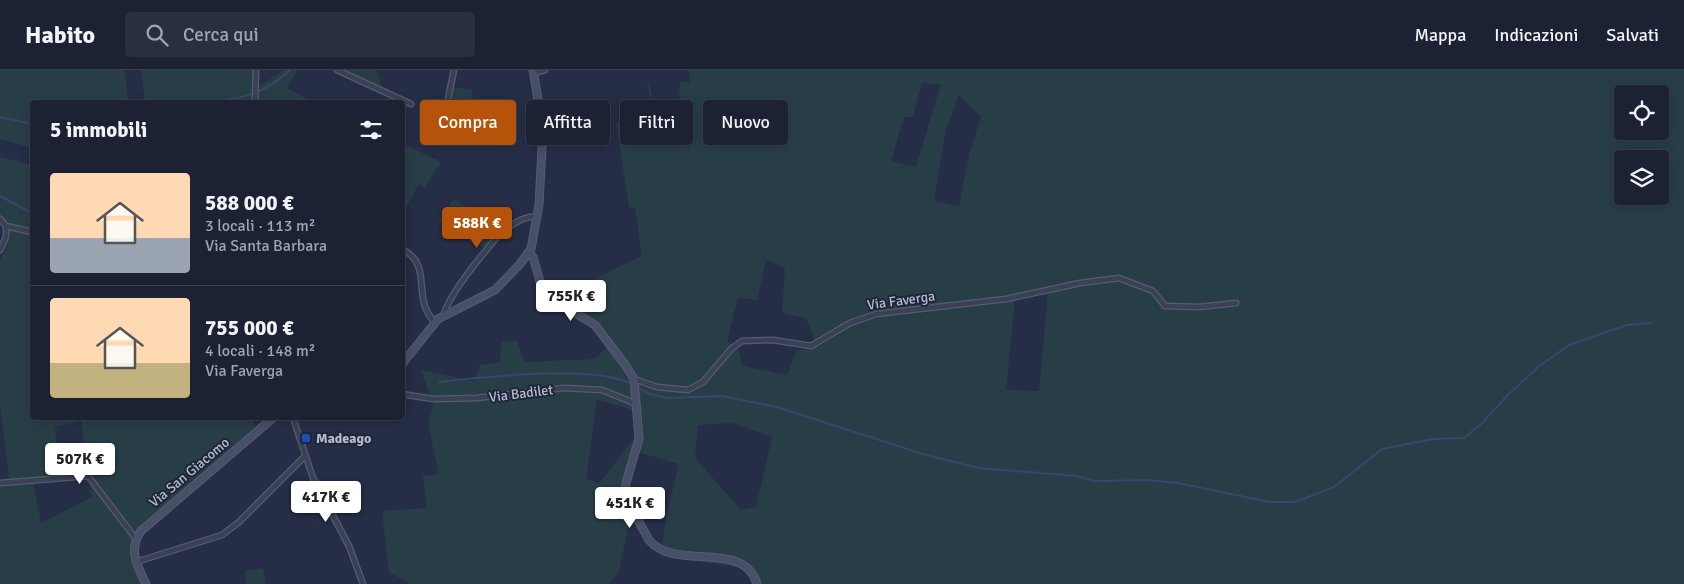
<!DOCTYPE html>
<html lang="it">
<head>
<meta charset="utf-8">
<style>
	body { margin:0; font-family:Signika,sans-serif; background:#292f40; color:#f1f3f6; height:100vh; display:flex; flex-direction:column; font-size:19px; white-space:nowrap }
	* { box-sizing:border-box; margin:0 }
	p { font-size:16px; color:#a0a4ac }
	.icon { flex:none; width:28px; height:28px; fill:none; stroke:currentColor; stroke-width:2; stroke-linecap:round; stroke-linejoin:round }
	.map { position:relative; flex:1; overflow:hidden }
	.sheet { position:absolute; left:30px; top:30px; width:375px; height:320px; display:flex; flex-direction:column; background:#1c2234; border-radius:5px; box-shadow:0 2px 12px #0003,0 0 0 1px #3a3f4f }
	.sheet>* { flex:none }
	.banner { position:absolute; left:420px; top:30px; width:475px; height:45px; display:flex; gap:10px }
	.buttons { position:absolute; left:1614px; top:15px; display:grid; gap:10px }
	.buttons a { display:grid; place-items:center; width:55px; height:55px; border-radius:5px; background:#1c2234; box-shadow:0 2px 12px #0003,0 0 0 1px #3a3f4f; font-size:25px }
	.price { position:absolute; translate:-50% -42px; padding:0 11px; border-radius:5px; background:#fff; color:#222; font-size:16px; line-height:32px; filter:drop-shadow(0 1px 2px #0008) }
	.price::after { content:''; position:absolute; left:50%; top:30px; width:15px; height:11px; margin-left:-8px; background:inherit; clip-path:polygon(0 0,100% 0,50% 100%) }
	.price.current { background:#b45309; color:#fff }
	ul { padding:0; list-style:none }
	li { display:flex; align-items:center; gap:15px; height:125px; padding:0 20px }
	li+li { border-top:1px solid #3a3f4f }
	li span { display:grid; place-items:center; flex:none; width:140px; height:100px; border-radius:5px; color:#555 }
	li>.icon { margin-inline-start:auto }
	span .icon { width:60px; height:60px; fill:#fffc; stroke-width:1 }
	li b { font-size:21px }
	h2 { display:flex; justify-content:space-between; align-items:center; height:60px; padding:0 20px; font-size:21px }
	.tag { padding:0 18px; border-radius:5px; background:#1c2234; box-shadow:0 2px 12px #0003,0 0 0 1px #3a3f4f; font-size:18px; line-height:45px }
	.tag.current { background:#b45309; color:#fff }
	header { display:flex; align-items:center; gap:30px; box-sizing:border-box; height:70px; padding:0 25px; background:#1c2234; border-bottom:1px solid #3a3f4f }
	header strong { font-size:24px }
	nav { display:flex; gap:28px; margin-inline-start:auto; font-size:18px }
	.search { width:350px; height:45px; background:#292f40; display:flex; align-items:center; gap:12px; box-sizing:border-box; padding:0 18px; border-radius:5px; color:#a0a4ac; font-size:19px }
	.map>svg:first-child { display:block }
	.green { fill:#283e47; fill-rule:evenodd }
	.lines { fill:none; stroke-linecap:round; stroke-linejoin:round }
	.stream { stroke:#38466e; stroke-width:2 }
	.street-casing { stroke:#565c70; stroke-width:7 }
	.secondary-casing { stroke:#565c70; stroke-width:9 }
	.street { stroke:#3a4155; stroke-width:4.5 }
	.secondary { stroke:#484f68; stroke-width:7 }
	.transit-dot { fill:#1a4fb4; stroke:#1f263b; stroke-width:2 }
	.labels { text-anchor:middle; stroke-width:4; stroke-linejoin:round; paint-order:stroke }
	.street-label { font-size:14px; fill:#b8bdce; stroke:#1f263b }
	.poi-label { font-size:14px; font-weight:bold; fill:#b8bdce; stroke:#1f263b; text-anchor:start }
</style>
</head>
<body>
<header>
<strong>Habito</strong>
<div class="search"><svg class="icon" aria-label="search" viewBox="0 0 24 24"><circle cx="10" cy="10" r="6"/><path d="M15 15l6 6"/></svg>Cerca qui</div>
<nav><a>Mappa</a><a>Indicazioni</a><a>Salvati</a></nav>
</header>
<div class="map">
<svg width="1684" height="514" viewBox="0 0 1684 514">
	<rect width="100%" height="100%" fill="#252e46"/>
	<!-- green -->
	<path class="green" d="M0,0h125l3,32h-96v46l-32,-9z
		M141,0h116l1,17 26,-17h14l-11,18 27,14h-176l7,-2z
		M342,0h35l5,18z
		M689,0h995v514h-924l-7,-15 -93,-13 7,-43 12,-49 -45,-13 -14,43 10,24 -11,53 -10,13h-199l-21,-12 -7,-61 45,-3 -4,-32 16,-2 -11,-49 5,-21 -12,-34 53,11 6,-16 20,-3 2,-20 15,-1 7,21 71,-3 14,-14 -14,-18 -45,-27 92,-44 -7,-48 -6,-1 -13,-84 36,-8 -5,-36 4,13 2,23h3l2,20 19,-3 3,-50h10zM922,13l19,1 -25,83 -25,-6 13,-44h9zM1622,24h38v37h-38zM959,25l22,22 -11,34 -11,55 -25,-5 12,-72zM1622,89h38v37h-38zM766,190l19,8 -3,45 24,5 8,20 -4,12h-13l-10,25 -45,-9 -4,-18 -11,-7 11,-43 19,2zM1048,222l-9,99 -33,-1 9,-90zM597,330l24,6 15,7 1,21 -38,50 -13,-5zM732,353l40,14 -16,70 -15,3 -46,-52 3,-33z
		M449,17l24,3 -2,8 18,5 -7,28 -42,-10z
		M403,74l38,18 -16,25 -6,-3 -16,29z
		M0,87l32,8v253l221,1 4,16 -115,99c-11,20 -2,31 6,50h-148v-104l9,-1 -9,-76v-143l11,-24 -11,-14zM81,351l11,76 -51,26 -8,-41 26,-3 -4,-52z
		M454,129l48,32 -13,20 -50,-31z
		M263,498l3,16h-20l-1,-13z"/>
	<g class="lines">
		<!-- stream -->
		<path class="stream" d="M163,32l7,-2c47,1 83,5 120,-30
			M0,47l32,7
			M0,126l32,17
			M439,312c45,-5 155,-18 193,2
			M638,318l12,6 17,4 55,-2 55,11 149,48 53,13 97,8 18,5 55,-1 29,3 91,19h26l39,-15 48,-38 51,-10 31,-1 16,-13 28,-30 30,-28 31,-22 58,-20 24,-2"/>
		<defs>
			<path id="street" d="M337,0l74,34
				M454,0l-8,39 5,8 6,5
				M534,3l11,-3
				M255,32l1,-32
				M0,149l6,7 26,6
				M402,179c33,17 8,49 33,73
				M0,180l6,-13v-11
				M444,245c4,-20 41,-64 55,-80 8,-8 26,-20 37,-18
				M634,309l23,8 31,3 15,-8 29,-34 10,-7 31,-1 38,6 39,-23 26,-9 130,-15 74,-16 39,-5 34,13 12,15 34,1 37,-4
				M402,324l31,5 43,-1 88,-10 38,2 35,14
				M293,348l20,60 36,68 14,38
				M0,413l88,-7 48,63
				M136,492l86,-27 17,-13 66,-66"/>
			<path id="secondary" d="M529,182l4,5 10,35 7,6 45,27 31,41 8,13 5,60 -13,44 -2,12 25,45c26,32 94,-2 108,44
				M402,294l36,-45 57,-29 25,-26 11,-15 8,-44 4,-76 -10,-59
				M146,514c-9,-18 -18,-35 -5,-53l132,-113"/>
		</defs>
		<!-- street casing -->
		<use href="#street" class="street-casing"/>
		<!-- secondary casing -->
		<use href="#secondary" class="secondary-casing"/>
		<!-- street -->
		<use href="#street" class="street"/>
		<!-- secondary -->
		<use href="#secondary" class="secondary"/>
	</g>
	<!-- markers -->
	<rect class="transit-dot" x="301" y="363" width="10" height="10" rx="2.5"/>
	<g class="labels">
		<!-- street labels -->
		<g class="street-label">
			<text transform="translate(901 230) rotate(-8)" y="5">Via Faverga</text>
			<text transform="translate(521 323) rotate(-7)" y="5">Via Badilet</text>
			<text transform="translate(189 402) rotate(-40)" y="5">Via San Giacomo</text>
		</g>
		<!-- poi labels -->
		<g class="poi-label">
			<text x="316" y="373">Madeago</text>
		</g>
	</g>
</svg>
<div class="buttons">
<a><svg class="icon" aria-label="locate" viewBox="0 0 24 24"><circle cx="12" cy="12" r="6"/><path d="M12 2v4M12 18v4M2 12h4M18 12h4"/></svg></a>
<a><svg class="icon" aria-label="layers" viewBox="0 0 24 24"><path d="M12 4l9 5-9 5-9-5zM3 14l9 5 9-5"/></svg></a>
</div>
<b class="price current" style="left:477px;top:179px">588K €</b>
<b class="price" style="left:571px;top:252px">755K €</b>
<b class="price" style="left:80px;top:415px">507K €</b>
<b class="price" style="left:326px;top:453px">417K €</b>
<b class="price" style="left:630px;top:459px">451K €</b>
<div class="banner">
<a class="tag current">Compra</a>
<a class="tag">Affitta</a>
<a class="tag">Filtri</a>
<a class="tag">Nuovo</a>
</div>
<section class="sheet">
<h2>5 immobili<svg class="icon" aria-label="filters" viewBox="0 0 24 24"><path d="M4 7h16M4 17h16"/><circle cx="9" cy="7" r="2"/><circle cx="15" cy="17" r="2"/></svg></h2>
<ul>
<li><span style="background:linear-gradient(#ffd9b3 65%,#9aa5b1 0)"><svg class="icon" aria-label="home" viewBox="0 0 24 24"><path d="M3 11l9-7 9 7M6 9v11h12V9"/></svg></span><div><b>588 000 €</b><p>3 locali · 113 m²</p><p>Via Santa Barbara</p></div></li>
<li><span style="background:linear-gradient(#ffd9b3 65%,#c2b280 0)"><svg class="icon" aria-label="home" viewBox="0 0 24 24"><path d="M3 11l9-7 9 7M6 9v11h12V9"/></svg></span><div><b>755 000 €</b><p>4 locali · 148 m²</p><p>Via Faverga</p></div></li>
</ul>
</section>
</div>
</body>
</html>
